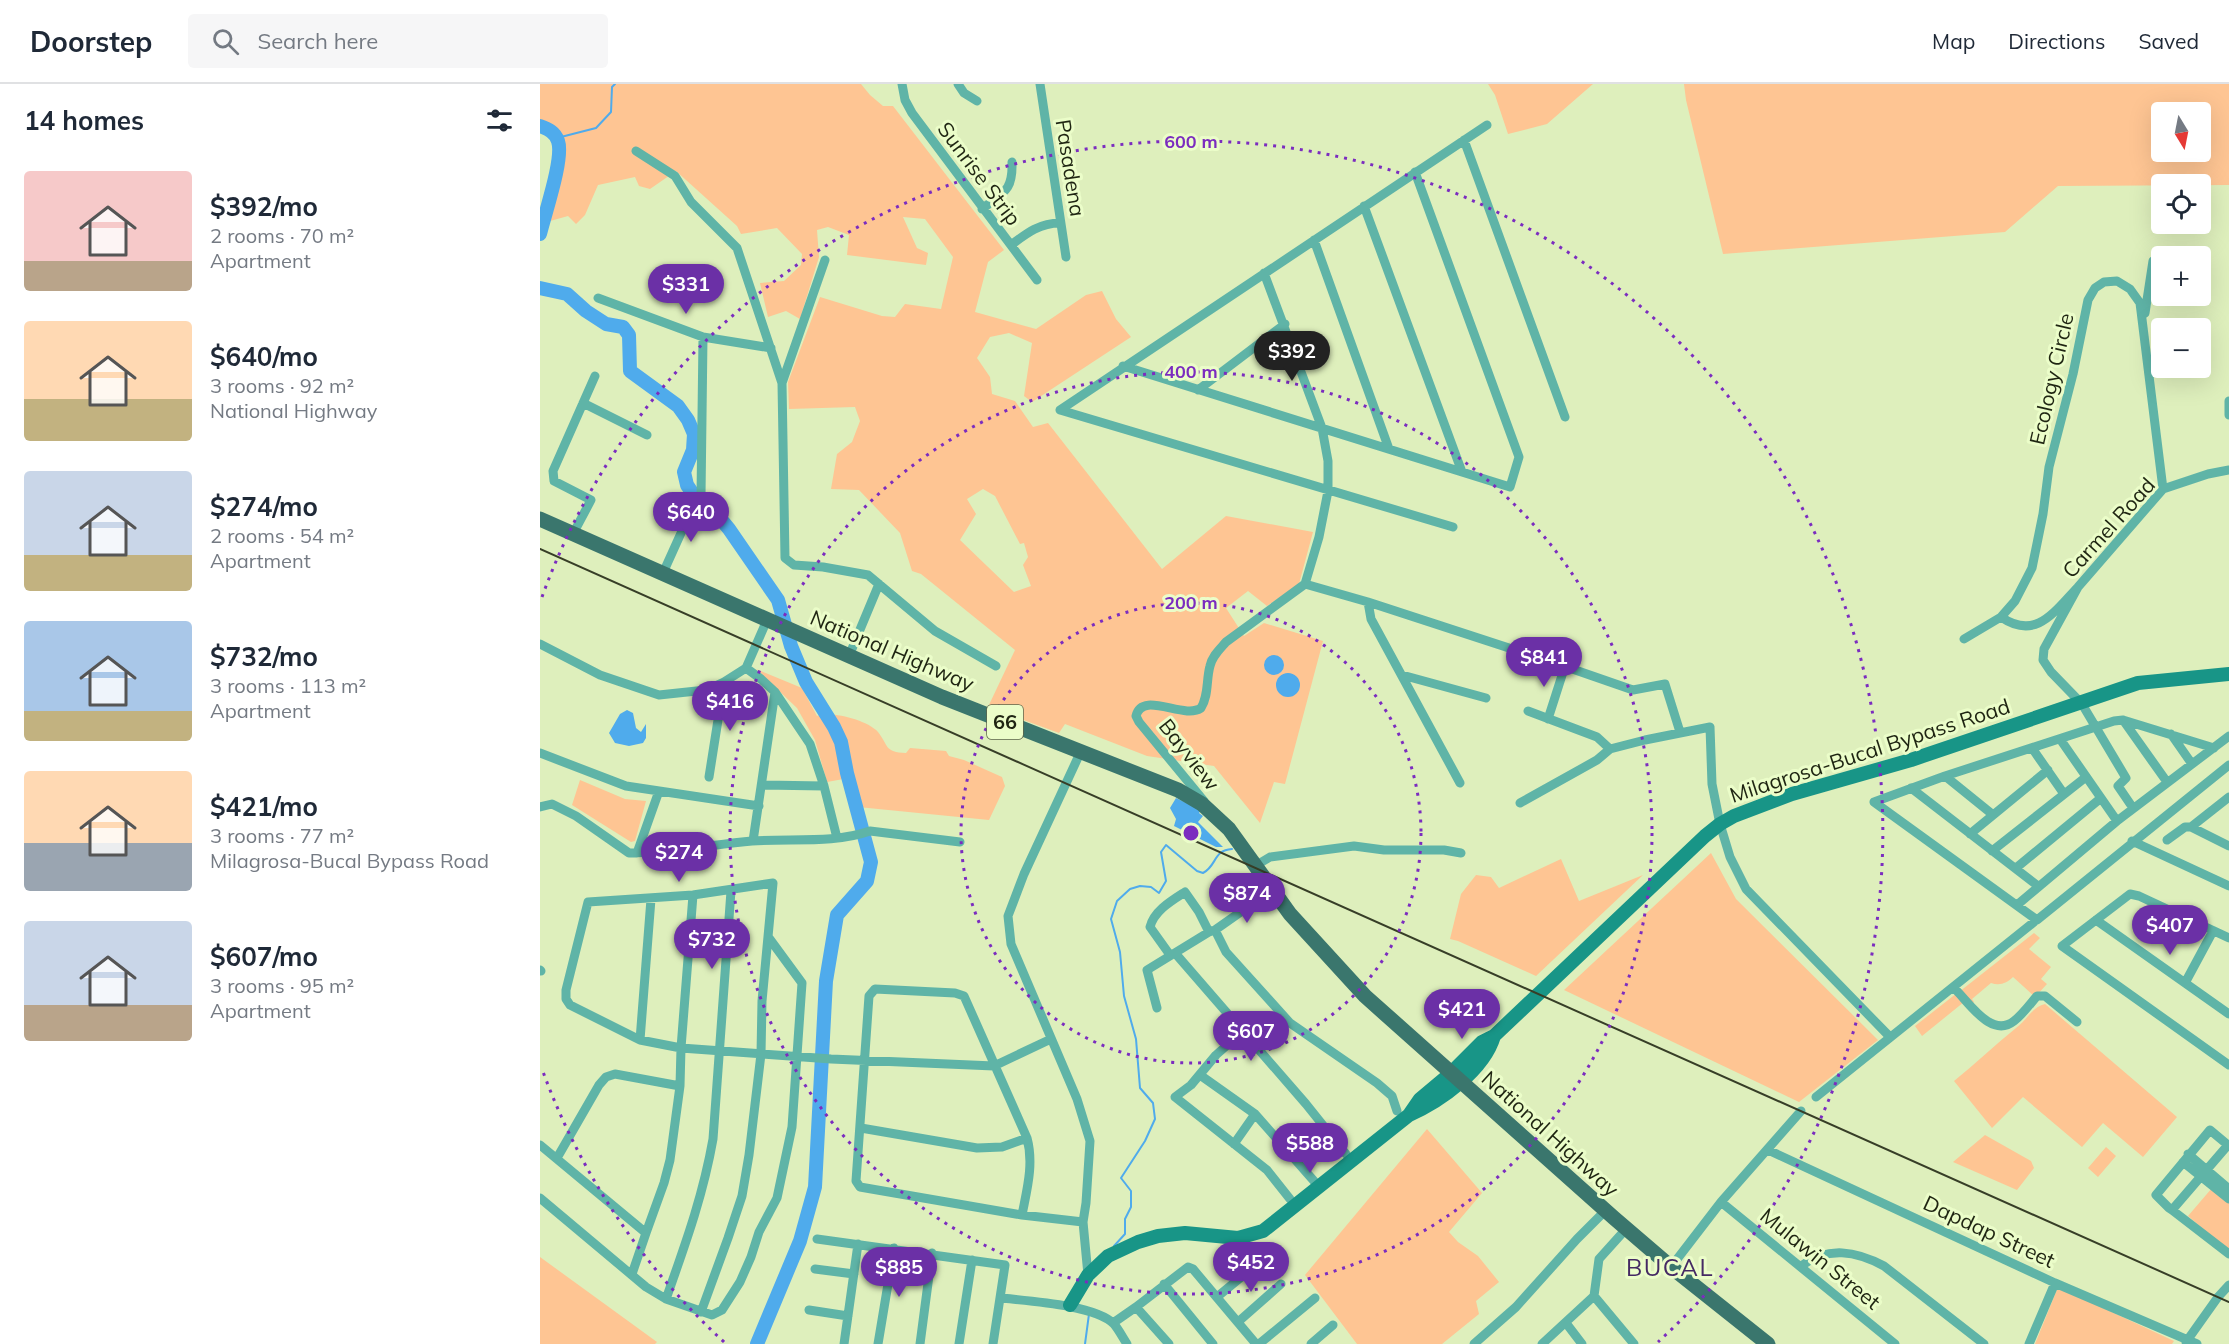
<!DOCTYPE html>
<html lang="en">
<head>
<meta charset="utf-8">
<style>
	body { margin:0; font-family:Mulish,sans-serif; background:#f6f6f7; color:#1f2937; height:100vh; display:flex; flex-direction:column; font-size:22px; white-space:nowrap }
	* { box-sizing:border-box; margin:0 }
	p { font-size:20px; color:#747a83 }
	.icon { flex:none; width:33px; height:33px; fill:none; stroke:currentColor; stroke-width:2; stroke-linecap:round; stroke-linejoin:round }
	.map { position:relative; flex:1; overflow:hidden }
	.details { display:flex; flex-direction:column; background:#fff; width:540px }
	.details>* { flex:none }
	.needle { width:39px; rotate:170deg }
	.tools { position:absolute; left:1611px; top:18px; display:grid; gap:12px }
	.tools a { display:grid; place-items:center; width:60px; height:60px; border-radius:6px; background:#fff; box-shadow:0 6px 24px #0002; font-size:30px }
	.price { position:absolute; translate:-50% -51px; padding:0 14px; border-radius:21px; background:#6b30a6; color:#fff; font-size:20px; line-height:39px; filter:drop-shadow(0 2px 3px #0008) }
	.price::after { content:''; position:absolute; left:50%; top:36px; width:18px; height:14px; margin-left:-9px; background:inherit; clip-path:polygon(0 0,100% 0,50% 100%) }
	.price.current { background:#222; color:#fff }
	ul { padding:0; list-style:none }
	li { display:flex; align-items:center; gap:18px; height:150px; padding:0 24px }
	li span { display:grid; place-items:center; flex:none; width:168px; height:120px; border-radius:6px; color:#555 }
	li>.icon { margin-inline-start:auto }
	span .icon { width:72px; height:72px; fill:#fffc; stroke-width:1 }
	li b { font-size:26px }
	h2 { display:flex; justify-content:space-between; align-items:center; height:72px; padding:0 24px; font-size:26px }
	header { display:flex; align-items:center; gap:36px; box-sizing:border-box; height:84px; padding:0 30px; background:#fff; border-bottom:2px solid #e0e1e3 }
	header strong { font-size:28px }
	nav { display:flex; gap:33px; margin-inline-start:auto; font-size:21px }
	.search { width:420px; height:54px; background:#f6f6f7; display:flex; align-items:center; gap:15px; box-sizing:border-box; padding:0 21px; border-radius:6px; color:#747a83; font-size:22px }
	main { display:flex; flex:1; min-height:0 }
	.map>svg:first-child { display:block }
	.green { fill:#fec593; fill-rule:evenodd }
	.water { fill:#4fabec }
	.lines { fill:none; stroke-linecap:round; stroke-linejoin:round }
	.stream { stroke:#4fabec; stroke-width:2 }
	.river { stroke:#4fabec; stroke-width:14 }
	.street { stroke:#5fb4a7; stroke-width:9 }
	.secondary { stroke:#189587; stroke-width:14 }
	.primary { stroke:#3a766d; stroke-width:15 }
	.rail { stroke:#373e27; stroke-width:2 }
	.ring { fill:none; stroke:#7b2cbf; stroke-width:3; stroke-dasharray:3 6 }
	.labels { text-anchor:middle; stroke-width:6; stroke-linejoin:round; paint-order:stroke }
	.shield { fill:#ebfdc9; stroke:#5c6649; stroke-width:1.5 }
	.shield-label { font-size:20px; font-weight:bold; fill:#1f2512 }
	.street-label { font-size:21px; fill:#1f2512; stroke:#ebfdc9 }
	.quarter-label { font-size:24px; letter-spacing:1.5px; fill:#452a64; stroke:#ebfdc9 }
	.centre { fill:#7b2cbf; stroke:#ebfdc9; stroke-width:3 }
	.ring-label { font-size:18px; text-anchor:middle; font-weight:bold; fill:#7b2cbf; stroke:#ebfdc9; stroke-width:6; stroke-linejoin:round; paint-order:stroke }
</style>
</head>
<body>
<header>
<strong>Doorstep</strong>
<div class="search"><svg class="icon" aria-label="search" viewBox="0 0 24 24"><circle cx="10" cy="10" r="6"/><path d="M15 15l6 6"/></svg>Search here</div>
<nav><a>Map</a><a>Directions</a><a>Saved</a></nav>
</header>
<main>
<section class="details">
<h2>14 homes<svg class="icon" aria-label="filters" viewBox="0 0 24 24"><path d="M4 7h16M4 17h16"/><circle cx="9" cy="7" r="2"/><circle cx="15" cy="17" r="2"/></svg></h2>
<ul>
<li><span style="background:linear-gradient(#f6c9c9 75%,#b9a48a 0)"><svg class="icon" aria-label="home" viewBox="0 0 24 24"><path d="M3 11l9-7 9 7M6 9v11h12V9"/></svg></span><div><b>$392/mo</b><p>2 rooms · 70 m²</p><p>Apartment</p></div></li>
<li><span style="background:linear-gradient(#ffd9b3 65%,#c2b280 0)"><svg class="icon" aria-label="home" viewBox="0 0 24 24"><path d="M3 11l9-7 9 7M6 9v11h12V9"/></svg></span><div><b>$640/mo</b><p>3 rooms · 92 m²</p><p>National Highway</p></div></li>
<li><span style="background:linear-gradient(#c9d6e8 70%,#c2b280 0)"><svg class="icon" aria-label="home" viewBox="0 0 24 24"><path d="M3 11l9-7 9 7M6 9v11h12V9"/></svg></span><div><b>$274/mo</b><p>2 rooms · 54 m²</p><p>Apartment</p></div></li>
<li><span style="background:linear-gradient(#a9c7e8 75%,#c2b280 0)"><svg class="icon" aria-label="home" viewBox="0 0 24 24"><path d="M3 11l9-7 9 7M6 9v11h12V9"/></svg></span><div><b>$732/mo</b><p>3 rooms · 113 m²</p><p>Apartment</p></div></li>
<li><span style="background:linear-gradient(#ffd9b3 60%,#9aa5b1 0)"><svg class="icon" aria-label="home" viewBox="0 0 24 24"><path d="M3 11l9-7 9 7M6 9v11h12V9"/></svg></span><div><b>$421/mo</b><p>3 rooms · 77 m²</p><p>Milagrosa-Bucal Bypass Road</p></div></li>
<li><span style="background:linear-gradient(#c9d6e8 70%,#b9a48a 0)"><svg class="icon" aria-label="home" viewBox="0 0 24 24"><path d="M3 11l9-7 9 7M6 9v11h12V9"/></svg></span><div><b>$607/mo</b><p>3 rooms · 95 m²</p><p>Apartment</p></div></li>
</ul>
</section>
<div class="map">
<svg width="1689" height="1260" viewBox="0 0 1689 1260">
	<rect width="100%" height="100%" fill="#deefbc"/>
	<!-- green -->
	<path class="green" d="M0,0h321l9,11 13,11h10l111,144 -16,12 -13,50 61,17 50,-34 16,-4 14,28 15,18 -99,65 -8,-6 8,-53 -23,-10 -19,4 -13,21 13,19 2,17 23,7 18,26 15,-4 114,146 64,-53 87,16 -14,52 -32,22 -19,-15 -22,17 18,28 20,-13 59,18 -38,143 -11,-2 -14,41 -46,-57 -67,-10 -82,-32 -6,9 -71,-26 27,-57 -94,-76 -9,-3 -12,-38 -41,-43 -28,-1 6,-35 15,-12 8,-21 -5,-14 -66,2 -1,-27 32,-85 62,19 13,1 10,-13 36,5 12,-52 -28,-38 -22,-2 14,31 11,5 -2,12 -79,-10 2,-20 -21,-8 -11,3 2,27 -19,62 -14,-8 -18,6 -8,-34 24,-2 17,-16 1,-11 -25,-26 -36,6 -4,-8 -61,-55 -26,18 -11,-3 -4,-9 -37,8 -13,30 -9,9 -8,-8 -25,7c5,-20 22,-65 14,-84 -3,-7 -10,-11 -17,-15zM443,405l12,7 25,48 4,-1 4,14 -5,8 8,21 -17,6 -54,-52 16,-26 -9,-15z
		M948,0h105l-46,40 -39,10 -13,-39z
		M1144,0h545v101l-171,1 -53,46 -282,22 -37,-154zM1622,28h38v40h-38z
		M216,585l46,19 15,28c15,-5 50,4 61,16 11,14 6,20 28,21l4,-5 36,3 3,5 15,4 38,17 3,9 -16,34 -131,-13 -9,-29 -22,4 -12,-42 -18,-32z
		M40,696l45,19 21,2 -11,40 -4,1 -59,-37z
		M1171,769l25,46 142,141 -79,62 -235,-112z
		M1021,775l18,42 64,-26 -107,101 -78,-35 -8,-2 11,-45 15,-19 15,2 8,11z
		M1494,849l6,5 -11,11 22,18 -10,12 6,5 -12,13 -22,-20c-6,6 -13,9 -22,6l-19,16 2,3 -3,3 -12,-13z
		M1417,909l7,9 -42,34 -7,-10z
		M1505,920l132,113 -34,40 -40,-34 -21,24 -59,-50 -31,31 -38,-47c21,-17 41,-36 62,-53 11,-8 16,-21 29,-24z
		M887,1045l55,64 -33,39 9,10 20,14 21,26 -23,19 3,13 -37,30h-85l-52,-69z
		M1445,1051l46,26 3,7 -17,22 -64,-28z
		M1566,1063l10,9 -18,21 -10,-9z
		M1672,1104l17,15v48l-41,-35z
		M0,1173l117,85 -2,2h-115z
		M1518,1203l116,54 -2,3h-137z"/>
	<!-- water -->
	<path class="water" d="M724 581a10 10 0 1 1 20 0a10 10 0 1 1-20 0Z
		M736 601a12 12 0 1 1 24 0a12 12 0 1 1-24 0Z
		M87,626l6,3 3,15 5,4 5,-8v14l-3,5 -14,3 -14,-3 -6,-10 11,-19z
		M636,714l25,12 -2,3 4,3 -5,6 25,25h-7l-42,-21 2,-7 -6,-11z"/>
	<g class="lines">
		<!-- stream -->
		<path class="stream" d="M17,54l39,-10 15,-16 1,-25 3,-3
			M574,1162l11,-12v-15l6,-12v-16l-10,-13 24,-37 10,-22 -2,-16 -13,-15 -4,-49 -12,-43 -4,-44 -9,-33 6,-18 13,-12 10,-3 11,1 8,6 7,-12 -5,-29 5,-7 31,26 6,2c14,-7 10,-23 29,-24
			M545,1260l4,-30"/>
		<!-- river -->
		<path class="river" d="M0,42c8,3 15,6 18,15 6,17 -13,72 -18,93
			M0,204l27,6 19,17 20,13 17,3 6,8 1,36 48,35 10,14 6,14 -1,16 -9,22 3,13 8,12 15,9 19,23 49,71 13,46 15,36 28,45 7,15 6,31 24,89 -4,19 -30,34 -11,66 -11,206 -15,54 -43,103"/>
		<!-- street -->
		<path class="street" d="M362,0l3,16 7,13 125,167
			M418,0l6,9 13,8
			M500,0l26,173
			M924,56l101,277
			M96,67l39,25 16,26 46,46 45,135 3,175 9,7 29,2 45,8 67,56 61,35
			M824,122l98,266
			M442,125c22,-17 31,-18 30,-47
			M774,156l75,209
			M471,161c16,-12 29,-22 49,-22
			M724,189l58,155 6,33v30l-9,46 -14,47
			M58,214l105,39 68,11
			M1605,229l8,-52
			M583,282l387,121 9,-30 -104,-285
			M242,299l43,-123
			M658,306l87,-66
			M1689,317v14
			M43,319l64,32
			M520,326l427,-285
			M520,326l393,117
			M33,450l18,-34 -37,-19 -1,-10 42,-95
			M123,489l23,-51 15,-26 2,-159
			M765,500l63,18 141,46
			M1538,503c-24,25 -42,54 -77,30l14,-16 17,-33 11,-54 6,-47 24,-93 15,-74 7,-12 9,-6 13,-1 13,8 10,14 23,186
			M828,518l3,17 89,164
			M227,536l-21,48 15,11 14,13 35,52 14,42 13,52
			M1424,555l37,-22
			M0,560l60,31 59,20 47,-5 18,-8 22,-14
			M992,571l101,35 32,-6 15,48
			M309,572l30,-72
			M862,591l84,23
			M988,627l69,26 13,12 35,-9 65,-13 2,57 8,40 10,33 16,32 144,148
			M1008,635l17,-53
			M1583,636l44,62
			M1631,650l21,30
			M1520,655l57,82
			M1492,664l32,46
			M541,667l-57,123 -16,42 3,28 66,155 13,42 -4,62 -3,19 5,53
			M0,669l86,33 133,20
			M1405,692l47,38
			M169,693l15,-95
			M223,701l61,1
			M1371,704l127,98
			M664,717l-65,-79 -3,-6c6,-26 48,4 65,-8 8,-13 5,-28 9,-42 2,-10 10,-17 16,-24l79,-58
			M1334,718l163,118 192,-155
			M1334,718l71,-26 169,-55 9,-1 91,28
			M980,719l77,-43 13,-11
			M0,723l12,-3 24,12 53,37c41,-1 82,-8 123,-12 39,-3 81,3 118,-10l90,11
			M1593,724l-15,-22 8,-8 -44,-74 -31,-32 -8,-12 1,-11 34,-62 85,-98 45,-15 21,-4
			M1651,743l38,19
			M1430,750l78,-64
			M1627,756l18,-13h6l38,-30
			M213,757l22,-149
			M1592,757l97,45
			M1452,767l94,-74
			M97,769l22,-62
			M715,782l15,-9 84,-11 30,4h60l17,3
			M1476,784l85,-70
			M1477,821l100,-84 112,-85
			M1556,836l133,94
			M675,846l11,22 64,71 87,60 15,13 5,15
			M1689,854l-90,-42 -9,-2 -68,52 167,119
			M635,869l131,151 40,50
			M630,871l-20,-28c4,-16 21,-26 35,-35l14,20 10,20
			M0,886l1,1
			M1645,899l28,-52
			M1414,904c15,14 37,51 60,33 9,-7 16,-17 23,-25h8l32,26
			M617,924l-10,-38 62,-38 6,-2 57,-40
			M702,948l-26,23 -25,30 -16,12 92,73 23,29
			M100,956l11,-141
			M660,991l55,39 59,67
			M1276,1013l218,-175
			M321,1044l116,20 25,-1 25,-9
			M694,1060l21,-30
			M0,1061l106,88 18,-50 6,-23 10,-74 1,-38 12,-153
			M1228,1066l287,133 142,61
			M1648,1070l41,35
			M17,1074l42,-73 7,-8 9,-3 65,12
			M1643,1078l46,37
			M0,1114l106,89 20,12 46,16 10,-5 18,-28 11,-25 8,-25 18,-34 15,-71 10,-144 -33,-45
			M1181,1118l174,142
			M1632,1126l56,-65 -18,-15 -54,65 13,13 3,2 57,44
			M482,1131c5,-26 12,-51 5,-77l-63,-142 -9,-3 -80,-4 -6,7 -13,185 4,6 162,28 61,7
			M277,1155l188,26 -12,79
			M1261,1182c27,-20 55,-15 83,0l100,78
			M1131,1183l50,-65 80,-91
			M275,1185l39,5
			M92,1190l14,-41
			M624,1200l49,60
			M1054,1212l40,48
			M677,1213l40,-33
			M462,1214c27,3 93,7 112,26 5,6 9,14 13,20
			M126,1215c19,-54 37,-103 47,-160l18,-248
			M596,1223l52,-40 5,2 63,75
			M269,1226l39,6
			M161,1228l27,-74 14,-42 7,-41 12,-101 1,-53 11,-118 -80,12 -105,7 -22,88v9l4,6 70,35 41,8 150,11 163,7 57,-27
			M698,1238l43,-38
			M573,1239l23,-16 33,37
			M1026,1239l16,21
			M1646,1258l32,-45 11,-12
			M304,1260l14,-100
			M338,1260l16,-96
			M380,1260l12,-91
			M419,1260l13,-84
			M719,1260l56,-46
			M771,1260l22,-19
			M934,1260l42,-37 61,-68 28,-28
			M1002,1260l52,-48 5,-37 27,-30
			M1489,1260l26,-61"/>
		<!-- secondary -->
		<path class="secondary" d="M869,1031l11,-16 31,-26 31,-31 12,-6 211,-200 15,-12 14,-8 58,-22 119,-34 227,-77 91,-9
			M530,1221l18,-30 20,-19 30,-14 20,-6 27,-3 53,5 25,-7 146,-116c32,-14 75,-45 85,-79"/>
		<!-- primary -->
		<path class="primary" d="M0,435l402,178 236,93 24,14 27,25 61,85 75,82 249,222 57,49 97,77"/>
		<!-- rail -->
		<path class="rail" d="M0,465l1689,753"/>
	</g>
	<!-- distance rings -->
	<g class="ring">
		<circle cx="651" cy="749" r="230"/>
		<circle cx="651" cy="749" r="461"/>
		<path d="M184 1258A691 691 0 0 1 2 985M2 513A691 691 0 1 1 1118 1258"/>
	</g>
	<g class="labels">
		<!-- shield labels -->
		<rect class="shield" x="447" y="621" width="36" height="34" rx="4.5"/>
		<g class="shield-label">
			<text x="465" y="645">66</text>
		</g>
		<!-- street labels -->
		<g class="street-label">
			<text transform="translate(530 84) rotate(81)" y="7">Pasadena</text>
			<text transform="translate(439 90) rotate(53)" y="7">Sunrise Strip</text>
			<text transform="translate(1512 295) rotate(-77)" y="7">Ecology Circle</text>
			<text transform="translate(1569 444) rotate(-48)" y="7">Carmel Road</text>
			<text transform="translate(352 567) rotate(23)" y="7">National Highway</text>
			<text transform="translate(1330 667) rotate(-18)" y="7">Milagrosa-Bucal Bypass Road</text>
			<text transform="translate(649 671) rotate(52)" y="7">Bayview</text>
			<text transform="translate(1010 1050) rotate(42)" y="7">National Highway</text>
			<text transform="translate(1449 1148) rotate(25)" y="7">Dapdap Street</text>
			<text transform="translate(1280 1175) rotate(39)" y="7">Mulawin Street</text>
		</g>
		<!-- quarter labels -->
		<g class="quarter-label">
			<text x="1130" y="1192">BUCAL</text>
		</g>
	</g>
	<circle cx="651" cy="749" r="9" class="centre"/>
	<g class="ring-label">
		<text x="651" y="64">600 m</text>
		<text x="651" y="294">400 m</text>
		<text x="651" y="525">200 m</text>
	</g>
</svg>
<div class="tools">
<a><svg class="needle" viewBox="-14 -14 28 28"><path d="M0-13l5 13h-10z" fill="#e53935"/><path d="M0 13l5-13h-10z" fill="#747a83"/></svg></a>
<a><svg class="icon" aria-label="locate" viewBox="0 0 24 24"><circle cx="12" cy="12" r="6"/><path d="M12 2v4M12 18v4M2 12h4M18 12h4"/></svg></a>
<a>+</a>
<a>−</a>
</div>
<b class="price" style="left:146px;top:231px">$331</b>
<b class="price current" style="left:752px;top:298px">$392</b>
<b class="price" style="left:151px;top:459px">$640</b>
<b class="price" style="left:1004px;top:604px">$841</b>
<b class="price" style="left:190px;top:648px">$416</b>
<b class="price" style="left:139px;top:799px">$274</b>
<b class="price" style="left:707px;top:840px">$874</b>
<b class="price" style="left:1630px;top:872px">$407</b>
<b class="price" style="left:172px;top:886px">$732</b>
<b class="price" style="left:922px;top:956px">$421</b>
<b class="price" style="left:711px;top:978px">$607</b>
<b class="price" style="left:770px;top:1090px">$588</b>
<b class="price" style="left:711px;top:1209px">$452</b>
<b class="price" style="left:359px;top:1214px">$885</b>
</div>
</main>
</body>
</html>
